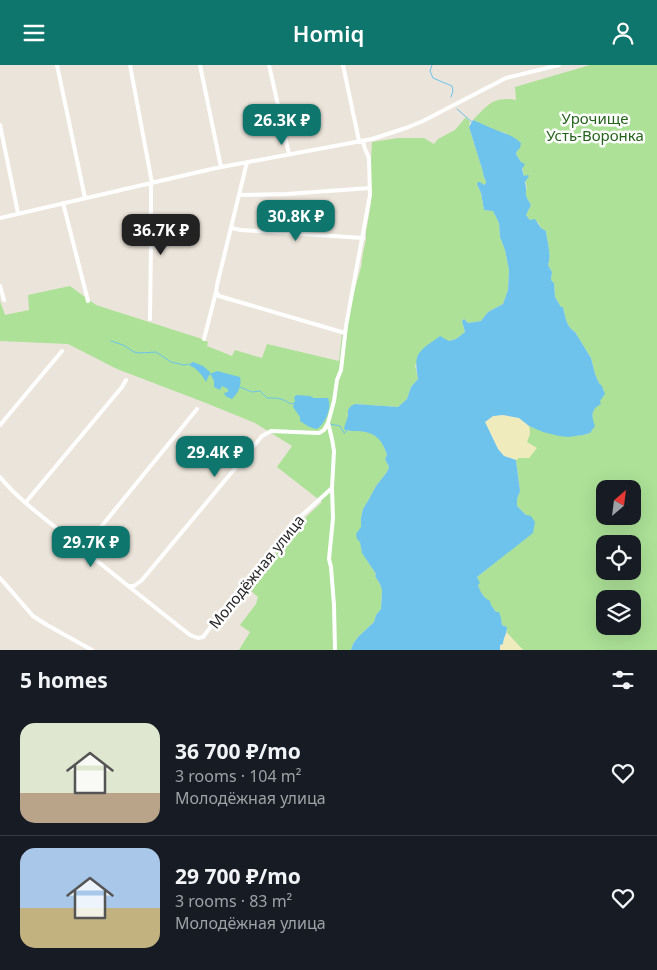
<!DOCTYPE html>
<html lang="en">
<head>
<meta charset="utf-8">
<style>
	body { margin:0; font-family:"Noto Sans",sans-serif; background:#242831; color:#f1f3f6; height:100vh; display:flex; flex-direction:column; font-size:19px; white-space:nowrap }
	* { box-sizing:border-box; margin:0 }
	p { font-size:16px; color:#9ea1a6 }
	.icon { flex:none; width:28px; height:28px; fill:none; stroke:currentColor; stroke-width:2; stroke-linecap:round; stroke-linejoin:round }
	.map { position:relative; height:585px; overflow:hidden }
	.side { display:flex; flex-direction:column; background:#171b24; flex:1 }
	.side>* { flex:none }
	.needle { width:32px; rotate:28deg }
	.fabs { position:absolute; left:596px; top:415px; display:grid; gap:10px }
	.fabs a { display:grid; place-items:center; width:45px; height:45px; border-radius:10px; background:#171b24; box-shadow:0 5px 20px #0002; font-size:25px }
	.price { position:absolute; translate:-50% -42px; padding:0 11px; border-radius:10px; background:#0f766e; color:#fff; font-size:16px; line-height:32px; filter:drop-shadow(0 1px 2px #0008) }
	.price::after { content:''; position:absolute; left:50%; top:30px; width:15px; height:11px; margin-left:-8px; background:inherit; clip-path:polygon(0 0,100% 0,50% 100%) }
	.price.selected { background:#222; color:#fff }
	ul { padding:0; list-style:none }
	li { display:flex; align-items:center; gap:15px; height:125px; padding:0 20px }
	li+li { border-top:1px solid #363941 }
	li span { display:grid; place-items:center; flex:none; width:140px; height:100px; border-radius:15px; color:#555 }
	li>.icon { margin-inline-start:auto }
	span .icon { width:60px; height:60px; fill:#fffc; stroke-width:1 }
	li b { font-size:21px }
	h2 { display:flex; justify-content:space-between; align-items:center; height:60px; padding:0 20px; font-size:21px }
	header { display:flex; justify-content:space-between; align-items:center; height:65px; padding:0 20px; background:#0f766e; color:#fff; font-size:22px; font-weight:600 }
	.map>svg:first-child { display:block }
	.green { fill:#ace197; fill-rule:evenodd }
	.sand { fill:#f0ebbd }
	.water { fill:#6ec3ec }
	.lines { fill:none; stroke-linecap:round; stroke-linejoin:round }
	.stream { stroke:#6ec3ec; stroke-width:1 }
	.minor { stroke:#fff; stroke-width:4 }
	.labels { text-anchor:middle; stroke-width:5; stroke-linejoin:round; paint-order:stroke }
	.park-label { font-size:15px; fill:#25631a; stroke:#fff }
	.street-label { font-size:15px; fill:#282828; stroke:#fff }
</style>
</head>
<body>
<header><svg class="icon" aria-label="menu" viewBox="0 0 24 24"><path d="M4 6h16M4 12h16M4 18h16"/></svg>Homiq<svg class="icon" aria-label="person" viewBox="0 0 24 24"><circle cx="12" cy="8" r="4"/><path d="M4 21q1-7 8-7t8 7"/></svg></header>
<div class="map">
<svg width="657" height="585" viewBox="0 0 657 585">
	<rect width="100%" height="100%" fill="#ebe4da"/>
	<!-- green -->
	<path class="green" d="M590,0h67v585h-134l-16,-17v-6l-5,-2 -1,-7 -22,-28 -1,-5 1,-2 -2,-6 56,-45 -7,-17 -9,-9v-7l3,-8 -4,-31 11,-18 3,-9 -1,-7c22,8 38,14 61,7l3,-22 7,-10 4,-11 -5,-7 -4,-9 -4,-16 -16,-26c-9,-5 -10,-16 -12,-25h-2l-6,-10 -1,-14 -3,-3 1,-8 -4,-7c4,-11 -1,-23 -2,-34l-5,-3 -3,-6 -8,-2 -4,-5 5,-10 -5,-8 -1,-5 2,-4 -6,-26 -5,-8 1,-3 -11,-18 -9,-2 -24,-11c15,-15 20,-24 43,-20l-1,-13zM605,424h27v27h-27zM605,479h27v27h-27zM605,534h27v27h-27z
		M466,52l4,5 -1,5 14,45c0,5 3,7 3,11l-2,2 -7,-1 4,9 3,17 9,1 6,12 1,14 5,13 4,20 -1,20 -5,14 -15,8 -7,9 -13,2 -4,-4 -2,2 3,11 -9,7 -7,2 -34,24 3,14 -7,8 -4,12 -9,8 -43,-3 -7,6c0,7 -1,13 -1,21 23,-1 33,2 40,24l-2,4 4,8 -2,5 -11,14 -7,13 -6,10 -2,9v30l5,11 10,15 -1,2 5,8 2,6 -1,19 -5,6 -2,7 -16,15 -5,7 -2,6h-112l11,-18 -10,-7 16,-21 2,-7 -10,-9 58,-71 16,-15 -45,-35 15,-21 -37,-23 -49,-20 -89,-34 -49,-25 -68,-3v-40l5,14 24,-5 -1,-15 42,-9 26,19 103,33 9,4 -1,4 25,10 3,-6 27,8 5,-14 72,17 3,-27 4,1 5,-36 3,-7 7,-25 2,-14 3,-14v-7l5,-29v-43l1,-18 26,-4h26l10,6 4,-5 17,-9z"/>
	<!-- sand -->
	<path class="sand" d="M503,350l16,3 10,8 1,7 -3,9 10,6 -8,10h-10l-3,2 -12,-4 -6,-7 -13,-27 8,-6z
		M507,568l16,17h-23l3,-12z"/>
	<!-- water -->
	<path class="water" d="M473,55c8,3 15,7 23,10 10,4 16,5 25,13l-1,5 -3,3 -1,3 5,8 4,2 -3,5 2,7 4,-1 1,1 -4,6c1,4 1,6 1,10 -1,5 3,9 5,13l-5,10 4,5 5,-1 6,9 5,3c1,11 6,23 2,34l4,7 -1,8 3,3 1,14 6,10h2c2,8 3,20 12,25l16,26 4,16 4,9 3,3 3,8 -5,7 1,3c-10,5 -10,12 -6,22l-5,7 -7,2 -15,2 -9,-1 -16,-4 -14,-6 -10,-8 -16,-3 -10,1 -8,6 13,27 6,7 12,4 4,31 -3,8v7l9,9 5,1 4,6 -2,11 -56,44 3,6 -2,2c2,7 6,13 12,16l1,4 5,7h3l2,6 1,7 5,2c0,7 -4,11 -4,17l-3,1v5h-149l2,-6 5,-7 16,-15 2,-7 5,-6 1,-19 -2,-6 -5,-8 1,-2 -14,-21 -2,-11 -3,-3 -1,-5 5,-7v-9l2,-9 6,-10 7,-13 11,-14 2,-5 -4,-8 2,-4c-5,-16 -12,-23 -29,-24 -5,0 -8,0 -13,-1l-1,-2 4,-12v-6l3,-4 4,-2 43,3 9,-8 4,-12 7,-8c-5,-28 1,-27 22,-43l9,5 7,-2 9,-7 -3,-11 2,-2 4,4 13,-2 7,-9 15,-8 5,-14 1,-20 -4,-20 -5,-13 -1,-14 -6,-12 -9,-1 -3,-17 -4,-9 1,-2h2l4,3 2,-2c0,-4 -3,-6 -3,-11l-14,-45z
		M193,297l10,4 7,6v2l7,-3 23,6c2,9 -2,16 -8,22l-5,-2 -2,-2 -1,-2 4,-1v-3l-6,-3 -2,4 -6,-3v-6l-3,-6h-2l-3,7c-3,-6 -10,-15 -16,-16l1,-3z
		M297,330l13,1 4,2h14c4,10 -2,25 -11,31 -7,-1 -11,-4 -17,-8v-4l-7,-10 2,-7 -1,-3z"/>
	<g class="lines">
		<!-- stream -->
		<path class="stream" d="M432,0l-2,6 3,7 19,8 1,5 -2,6
			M457,44l15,13
			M111,276l12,4 11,7 6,1 16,-1 15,10 13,3 6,-1
			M240,322l12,5 8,-1 7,7c12,0 14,0 24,6l3,-1
			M330,359l10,2 4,7 3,-2"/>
		<!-- minor -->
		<path class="minor" d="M57,0l28,133
			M130,0l22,118
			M200,0l21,102
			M269,0l20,89
			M343,0l16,76
			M0,60l18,88
			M239,130l48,-1 83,-6
			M63,138l25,98
			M0,153l216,-50 156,-29 34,-11 17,-7 83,-43 53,-13
			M231,163l10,2 122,8
			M0,221l4,14
			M216,227l3,4 126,37
			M150,254l1,-78v-58
			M204,274l12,-47 1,-7 30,-123
			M0,360l62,-74
			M0,412c18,22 43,40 65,58 42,34 83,67 125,100l8,3 5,-1 27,-35 71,-86 31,-28 2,-37 -2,-12 -4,-16 6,-22 3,-21 4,-10 5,-44 24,-131 -1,-37 -4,-9 -2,-8
			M332,423l1,30 -4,41 2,8 3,38 1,45
			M26,437l96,-115 4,-7
			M83,484l114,-140
			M0,513l33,38 14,9 45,25
			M128,521h6l8,-6 120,-144 9,-5 48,2 5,-3 4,-7"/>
	</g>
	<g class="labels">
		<!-- park labels -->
		<g class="park-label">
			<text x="595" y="59">Урочище<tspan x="595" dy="17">Усть-Воронка</tspan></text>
		</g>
		<!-- street labels -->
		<g class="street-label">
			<text transform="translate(257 507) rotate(-51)" y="5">Молодёжная улица</text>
		</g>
	</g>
</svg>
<div class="fabs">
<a><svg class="needle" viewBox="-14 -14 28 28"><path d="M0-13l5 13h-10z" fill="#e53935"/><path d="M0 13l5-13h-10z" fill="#9ea1a6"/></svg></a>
<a><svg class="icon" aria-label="locate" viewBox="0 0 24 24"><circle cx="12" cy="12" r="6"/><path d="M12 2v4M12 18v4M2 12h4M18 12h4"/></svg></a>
<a><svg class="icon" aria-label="layers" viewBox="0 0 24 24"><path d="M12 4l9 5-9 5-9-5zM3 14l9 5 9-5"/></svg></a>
</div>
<b class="price" style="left:282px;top:81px">26.3K ₽</b>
<b class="price" style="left:296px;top:177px">30.8K ₽</b>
<b class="price selected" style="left:161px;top:191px">36.7K ₽</b>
<b class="price" style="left:215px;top:413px">29.4K ₽</b>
<b class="price" style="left:91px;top:503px">29.7K ₽</b>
</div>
<section class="side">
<h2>5 homes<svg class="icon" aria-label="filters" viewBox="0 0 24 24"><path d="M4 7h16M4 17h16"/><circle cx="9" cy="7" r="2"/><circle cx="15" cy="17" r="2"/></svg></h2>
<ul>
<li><span style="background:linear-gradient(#dfe7d0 70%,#b9a48a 0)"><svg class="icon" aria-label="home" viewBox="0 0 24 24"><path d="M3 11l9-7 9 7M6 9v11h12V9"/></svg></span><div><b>36 700 ₽/mo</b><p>3 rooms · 104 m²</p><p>Молодёжная улица</p></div><svg class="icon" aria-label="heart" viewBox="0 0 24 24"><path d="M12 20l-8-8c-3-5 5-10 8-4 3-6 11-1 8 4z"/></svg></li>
<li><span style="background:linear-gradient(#a9c7e8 60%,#c2b280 0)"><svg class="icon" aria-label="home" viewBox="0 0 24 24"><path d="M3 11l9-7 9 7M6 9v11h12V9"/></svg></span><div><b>29 700 ₽/mo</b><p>3 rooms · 83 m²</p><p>Молодёжная улица</p></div><svg class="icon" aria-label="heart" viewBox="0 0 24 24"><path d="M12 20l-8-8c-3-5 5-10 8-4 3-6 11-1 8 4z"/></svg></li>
</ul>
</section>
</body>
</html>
